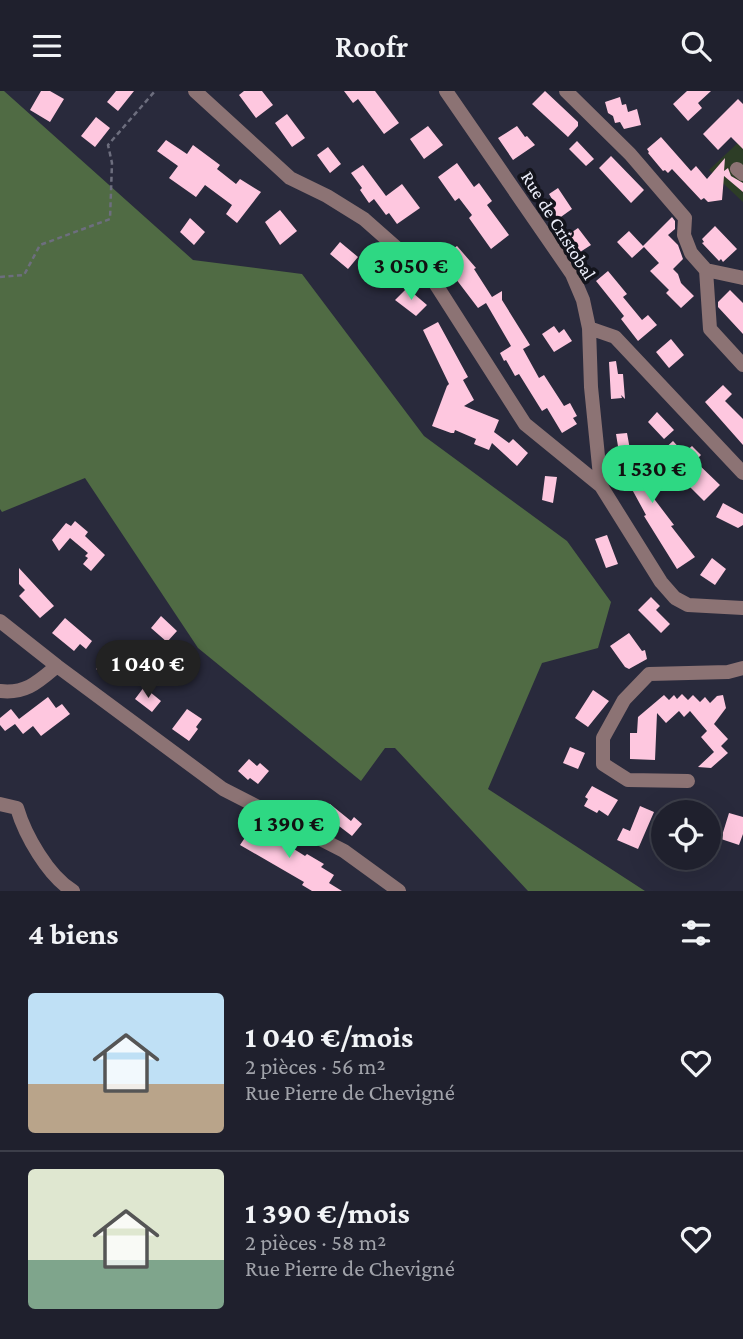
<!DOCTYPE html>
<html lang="fr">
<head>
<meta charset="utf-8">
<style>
	body { margin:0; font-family:"Crimson Pro",serif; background:#272835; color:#f1f3f6; height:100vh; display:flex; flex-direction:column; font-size:26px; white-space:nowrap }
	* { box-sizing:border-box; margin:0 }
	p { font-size:23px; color:#a1a3aa }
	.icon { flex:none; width:38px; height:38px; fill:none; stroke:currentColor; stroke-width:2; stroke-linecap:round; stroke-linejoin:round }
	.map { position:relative; height:800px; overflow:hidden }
	.side { display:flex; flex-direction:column; background:#1f202d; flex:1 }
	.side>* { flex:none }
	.controls { position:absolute; left:651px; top:709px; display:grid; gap:14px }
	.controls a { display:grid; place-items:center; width:70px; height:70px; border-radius:50%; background:#1f202d; box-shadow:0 7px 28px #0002,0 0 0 2px #3c3e49; font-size:35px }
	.price { position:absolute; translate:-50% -60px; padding:0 16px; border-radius:24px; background:#2ed883; color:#111; font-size:23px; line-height:46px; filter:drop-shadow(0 2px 4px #0008) }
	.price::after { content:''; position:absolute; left:50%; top:42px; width:21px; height:16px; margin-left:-10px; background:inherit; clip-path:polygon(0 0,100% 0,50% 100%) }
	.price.selected { background:#222; color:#fff }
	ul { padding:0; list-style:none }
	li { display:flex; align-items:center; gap:21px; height:175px; padding:0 28px }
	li+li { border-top:2px solid #3c3e49 }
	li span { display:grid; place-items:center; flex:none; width:196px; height:140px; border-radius:7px; color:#555 }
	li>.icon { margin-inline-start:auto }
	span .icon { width:84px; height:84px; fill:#fffc; stroke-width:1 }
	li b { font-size:30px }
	h2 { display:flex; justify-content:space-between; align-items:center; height:84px; padding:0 28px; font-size:30px }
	header { display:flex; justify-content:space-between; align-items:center; height:91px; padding:0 28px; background:#1f202d; font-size:32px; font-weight:600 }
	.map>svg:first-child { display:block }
	.green { fill:#2d3d26 }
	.forest { fill:#506b44 }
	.building { fill:#fec7df }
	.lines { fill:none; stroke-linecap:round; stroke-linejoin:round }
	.path { stroke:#6d6e7e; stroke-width:2.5; stroke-dasharray:5 3.5; stroke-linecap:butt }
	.minor { stroke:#8c7374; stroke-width:14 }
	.labels { text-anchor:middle; stroke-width:7; stroke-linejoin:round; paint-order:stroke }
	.street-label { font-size:19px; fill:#eceefa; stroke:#13141c }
</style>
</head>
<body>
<header><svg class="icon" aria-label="menu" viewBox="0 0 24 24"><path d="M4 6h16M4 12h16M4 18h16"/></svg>Roofr<svg class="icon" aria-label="search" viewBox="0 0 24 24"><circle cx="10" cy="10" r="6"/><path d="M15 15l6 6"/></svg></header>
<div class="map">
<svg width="743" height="800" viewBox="0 0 743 800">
	<rect width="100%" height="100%" fill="#292a3c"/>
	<!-- green -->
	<path class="green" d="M743,47v64l-34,-32z"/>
	<!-- forest -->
	<path class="forest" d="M0,0h4l189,169 109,14 122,162 143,105 44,61 -13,46 -56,15 -54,126 157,102h-117l-133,-143h-10l-24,33 -163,-133 -113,-170 -83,34 -2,-3z"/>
	<!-- building -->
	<path class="building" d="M41,0h9l14,8 -14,23 -20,-12z
		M116,0h18l-16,20 -11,-9z
		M244,0h18l11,14 -17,13 -17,-23z
		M344,0h31l24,32 -15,11 -26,-35 -5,4z
		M545,0l33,31v4l-10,11 -36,-33z
		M687,0h24l-13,12 4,5 -14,13 -15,-17z
		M620,6l2,8 4,-1 2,8 9,-3 4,16 -17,4 -4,-7 -5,1 -2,-7 -5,-3 -3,-11z
		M738,8l5,5v45l-12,-12 -13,13 -15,-16z
		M287,23l18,24 -13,9 -17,-24z
		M96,26l14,11 -15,19 -14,-11z
		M428,35l15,19 -19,14 -14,-20z
		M517,35l8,11 2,-1 8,9 -22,15 -15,-22z
		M661,46l30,34 5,-5 11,13 18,-21 -1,13 4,-3 3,8 12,7v9l-19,-16 -2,24 -14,2 -4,-4 -3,2 -29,-31 -4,4 -3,-3 -2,1 -15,-18 1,-1 -2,-3z
		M166,49l21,14 6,-9 27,20 -3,4 19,15 4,-5 21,13 -24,31 -11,-9 6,-9 -27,-20 -9,12 -27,-19 9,-12 -21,-15z
		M577,50l17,18 -8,7 -17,-17z
		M328,56l13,17 -11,9 -13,-18z
		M611,65l33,34 -13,13 -32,-35z
		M457,72l17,24 5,-4 13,18 -5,4 22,30 -18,14 -22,-31 3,-3 -13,-17 -4,3 -17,-24z
		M363,74l23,31 16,-12 18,24 -23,16 -8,-11 -3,2 -12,-16 -5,4 -9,-13 2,-2 -11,-15z
		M558,97l14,21 -14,10 -11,-17 5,-3 -3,-5z
		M280,119l17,21 -17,14 -15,-23z
		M672,126l3,4v8l-7,6 10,10 5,14 -10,10 5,5 3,9 13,13 -13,12 -15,-15 3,-3 -19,-19 9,-8 -15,-16 -12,11 -15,-16 12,-11 14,15z
		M190,127l15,14 -11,13 -14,-13z
		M715,135l22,23 -14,13 -2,-3 -2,2 -17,-18 2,-1 -2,-3z
		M578,137l13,17 -14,9 -12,-17z
		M340,151l18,15 -10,12 -18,-15z
		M457,155l19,22 -2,1 18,28 10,-6v9l28,45 -7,4 16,29 5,-3 20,31 6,-3 7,13 -4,2 4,6 -15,9 -15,-25 -5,3 -23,-37 -4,2 -9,-16 -2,1 -4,-8 11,-7 -25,-43 -8,5 -38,-50z
		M376,168l17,14 -11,12 -17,-14z
		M608,180l19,23 -4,3 19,23 6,-5 9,10 -19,16 -17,-22 3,-3 -28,-35z
		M407,197l20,17 -11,11 -21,-16z
		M730,199l13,13v31l-25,-27v-5z
		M438,231l30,55 -5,3 11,20 -10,6 35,14 -5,12 15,11 4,-4 15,14 -11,13 -25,-23 -3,7 -15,-6 2,-5 -21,-9 -1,3h-3l-19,-7 15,-40 2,-2 -26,-54z
		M554,235l5,7 5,-4 8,12 -18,11 -12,-18z
		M671,248l13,16 -15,13 -13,-16z
		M616,270l2,13h5l2,25 -4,-4 1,3 -11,1 -2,-37z
		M723,294l9,9 -7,7 18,18v26l-38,-43z
		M657,321l17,18 -10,9 -16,-17z
		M627,342l4,22 13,-2 1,10 -6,3v4l16,30 19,25 -3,1 24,31 -18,12 -33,-53 2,-1 -24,-44 -6,-37z
		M673,350l11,12 8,-7 9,9 -6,6 25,24 -16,16 -14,-14 4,-4 -32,-32z
		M545,385l12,1 -4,26 -11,-3z
		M723,412l20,11v11l-5,3 -22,-11z
		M75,430l13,11 -3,4 20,19 -14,16 -8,-7 5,-6 -3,-2 3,-3 -18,-15 -11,13 -7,-11 14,-17 5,3z
		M607,444l11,29 -12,4 -11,-29z
		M712,467l14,11 -11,16 -15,-10z
		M19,477l35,38 -14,12 -21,-22 6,-6 -6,-6z
		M651,506l9,9 -4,4 14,14 -9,9 -23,-23z
		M161,525l16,15 -10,11 -16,-14z
		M65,527l27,23 -6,8 -6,-5 -6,7 -22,-18z
		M629,542l13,18 3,-1 2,9 -18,10 -4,-2 -15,-21z
		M114,555l10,7 -5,6 13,10 -13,17 -23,-17z
		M144,596l17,14 -9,11 -17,-13z
		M593,599l16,11 -21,26 -13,-9z
		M682,603l6,6 5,-5 7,7 5,-5 5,6 7,-7 6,-1 3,13 -12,16 14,15 -7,7 7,7 -17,15 -13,-1 16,-15 -13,-15 6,-6 -17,-20 -6,6 -5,-6 -13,12 -9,-10 -2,47 -25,-1v-26h7l1,-16 26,-22 5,5 5,-5 3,4z
		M48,606l8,11 6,-4 8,10 -29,22 -8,-10 -10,8 -8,-10 -10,7 -5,-6v-7l11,-9 8,10z
		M187,618l15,10 -6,8 2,2 -9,12 -17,-12z
		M570,656l15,6 -7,16 -15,-6z
		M249,668l8,7 3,-3 9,8 -11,13 -8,-6 -2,2 -10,-9z
		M592,695l26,14 -10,16 -9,-6 -2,3 -13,-7 4,-7 -3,-2z
		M330,713l21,17 3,-4 8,7 -10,12 -30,-23z
		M640,715l14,6 -16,37 -21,-9 6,-12 7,3z
		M729,722l14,4v17l-4,11 -18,-6z
		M254,733l51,32 2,-2 17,10 -3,3 13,8 -5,8 13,8h-30l-10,-6 2,-3 -64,-37z"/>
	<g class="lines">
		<!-- path -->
		<path class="path" d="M0,186l24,-2 16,-30 70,-26 2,-56 -4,-18 47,-54"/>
		<!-- minor -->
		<path class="minor" d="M195,0l95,87 37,18 37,23 69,61 92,144 76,62
			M446,0l126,183 11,26 6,28 2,59 10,99 60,96 14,16 13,7 55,3
			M566,0l64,63 55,64 -1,17 7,18 15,17 37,8
			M737,78l6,5
			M706,179l4,59 33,36
			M589,237l26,9 128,136
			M0,530l57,45 166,123 121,62 55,40
			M0,600c26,3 38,-9 57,-25
			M688,690l-60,-1 -25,-16v-26l21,-38 25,-26 79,-2 15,-4
			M0,713l17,4c8,27 31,68 56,83"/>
	</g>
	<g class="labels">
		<!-- street labels -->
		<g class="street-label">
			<text transform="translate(559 134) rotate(58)" y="7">Rue de Cristobal</text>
		</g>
	</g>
</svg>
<div class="controls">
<a><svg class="icon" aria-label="locate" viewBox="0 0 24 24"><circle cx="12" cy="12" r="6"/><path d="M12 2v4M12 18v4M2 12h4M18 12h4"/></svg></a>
</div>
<b class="price" style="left:411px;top:211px">3 050 €</b>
<b class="price" style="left:652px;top:414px">1 530 €</b>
<b class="price selected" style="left:148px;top:609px">1 040 €</b>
<b class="price" style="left:289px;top:769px">1 390 €</b>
</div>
<section class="side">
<h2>4 biens<svg class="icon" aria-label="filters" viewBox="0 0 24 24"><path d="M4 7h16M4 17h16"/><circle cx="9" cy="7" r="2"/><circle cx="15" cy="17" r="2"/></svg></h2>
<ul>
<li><span style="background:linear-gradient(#bfe0f5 65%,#b9a48a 0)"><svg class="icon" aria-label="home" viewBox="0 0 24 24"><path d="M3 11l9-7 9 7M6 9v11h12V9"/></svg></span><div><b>1 040 €/mois</b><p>2 pièces · 56 m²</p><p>Rue Pierre de Chevigné</p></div><svg class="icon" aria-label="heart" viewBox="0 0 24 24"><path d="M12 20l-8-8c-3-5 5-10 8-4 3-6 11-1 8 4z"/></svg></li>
<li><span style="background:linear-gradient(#dfe7d0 65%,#7fa58c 0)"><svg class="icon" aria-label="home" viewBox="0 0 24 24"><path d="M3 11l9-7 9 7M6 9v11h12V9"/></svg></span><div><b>1 390 €/mois</b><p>2 pièces · 58 m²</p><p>Rue Pierre de Chevigné</p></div><svg class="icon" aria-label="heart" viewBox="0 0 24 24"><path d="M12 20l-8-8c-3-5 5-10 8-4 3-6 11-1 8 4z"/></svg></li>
</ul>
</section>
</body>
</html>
